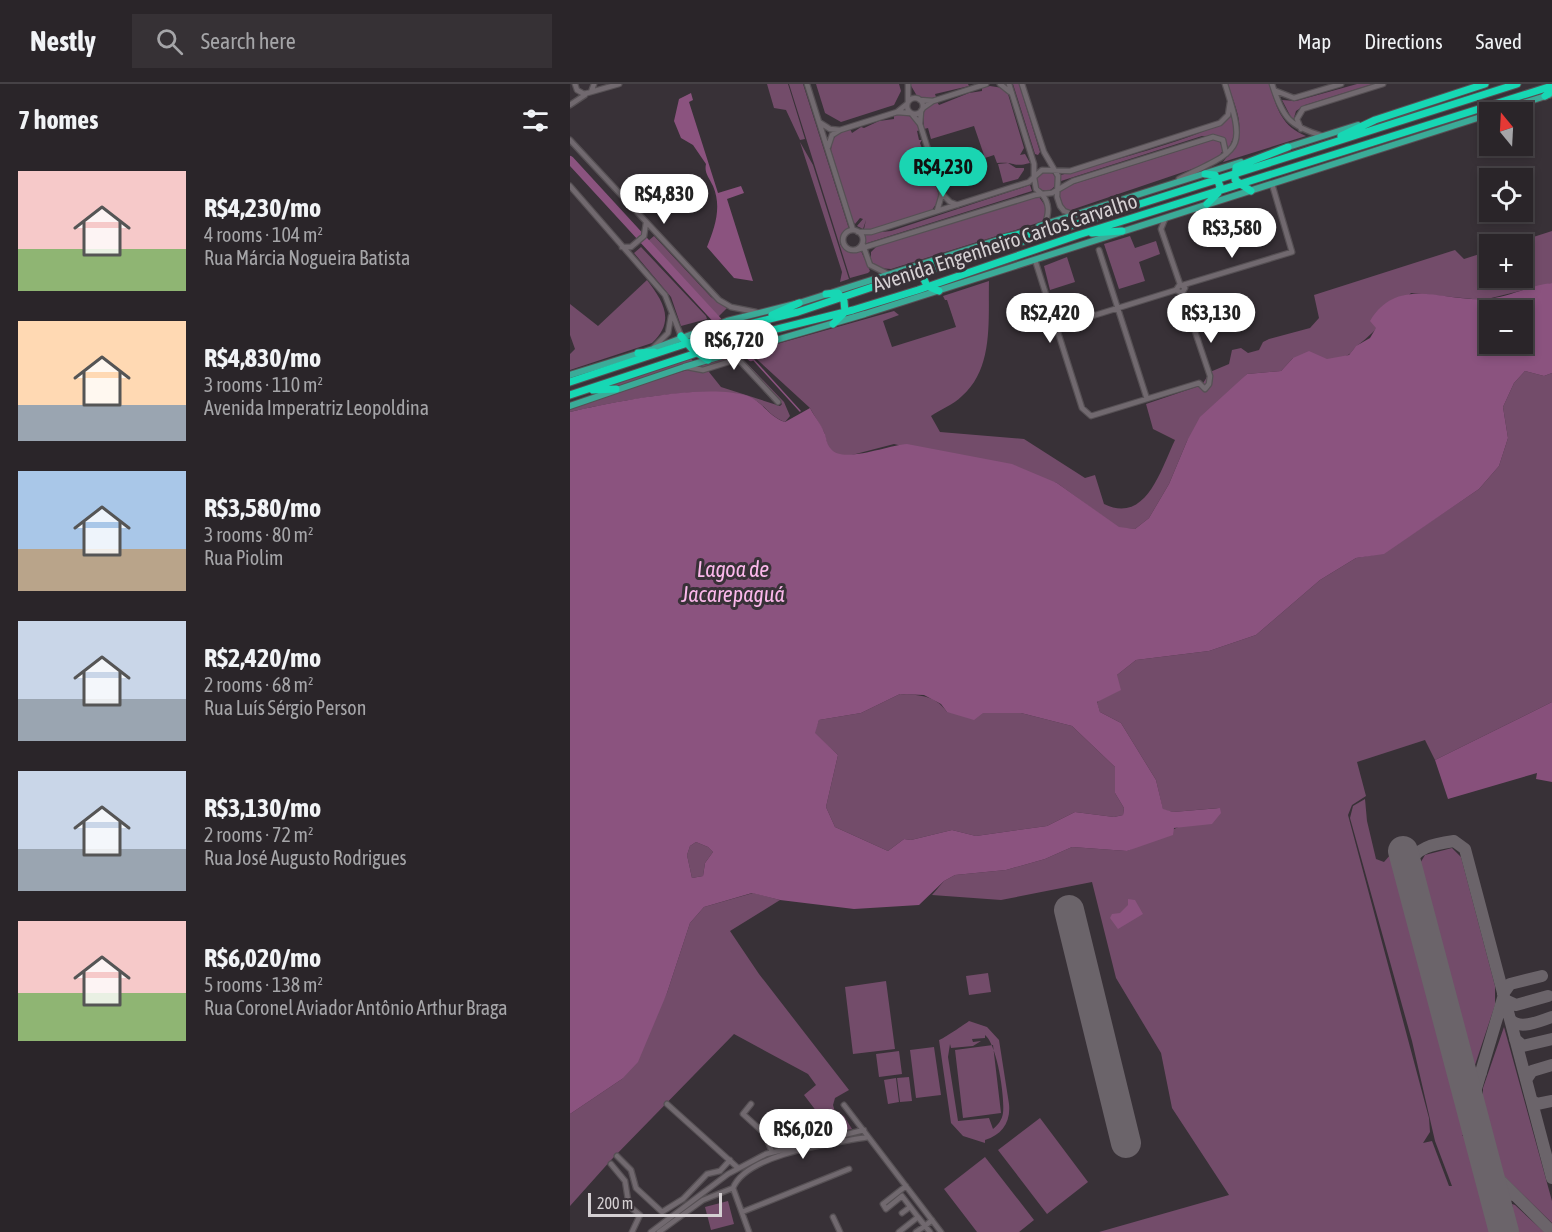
<!DOCTYPE html>
<html lang="en">
<head>
<meta charset="utf-8">
<style>
	body { margin:0; font-family:"Asap Condensed",sans-serif; background:#363135; color:#f1f3f6; height:100vh; display:flex; flex-direction:column; font-size:22px; white-space:nowrap }
	* { box-sizing:border-box; margin:0 }
	p { font-size:20px; color:#a5a5a8 }
	.icon { flex:none; width:33px; height:33px; fill:none; stroke:currentColor; stroke-width:2; stroke-linecap:round; stroke-linejoin:round }
	.map { position:relative; flex:1; overflow:hidden }
	.drawer { display:flex; flex-direction:column; background:#2a2529; width:570px }
	.drawer>* { flex:none }
	.needle { width:39px; rotate:342deg }
	.fabs { position:absolute; left:909px; top:18px; display:grid; gap:12px }
	.fabs a { display:grid; place-items:center; width:54px; height:54px; border-radius:0px; background:#2a2529; box-shadow:0 3px 9px #0003,0 0 0 2px #464246; font-size:30px }
	.scale { position:absolute; left:18px; bottom:15px; width:134px; box-sizing:border-box; padding-left:6px; border:3px solid #d5d0d3; border-top:0; font-size:16px; line-height:21px; white-space:nowrap; color:#d5d0d3; -webkit-text-stroke:4px #383137; paint-order:stroke }
	.price { position:absolute; translate:-50% -51px; padding:0 14px; border-radius:21px; background:#fff; color:#222; font-size:20px; line-height:39px; filter:drop-shadow(0 2px 3px #0008) }
	.price::after { content:''; position:absolute; left:50%; top:36px; width:18px; height:14px; margin-left:-9px; background:inherit; clip-path:polygon(0 0,100% 0,50% 100%) }
	.price.current { background:#1ad5b2; color:#111 }
	ul { padding:0; list-style:none }
	li { display:flex; align-items:center; gap:18px; height:150px; padding:0 18px }
	li span { display:grid; place-items:center; flex:none; width:168px; height:120px; border-radius:0px; color:#555 }
	li>.icon { margin-inline-start:auto }
	span .icon { width:72px; height:72px; fill:#fffc; stroke-width:1 }
	li b { font-size:26px }
	h2 { display:flex; justify-content:space-between; align-items:center; height:72px; padding:0 18px; font-size:26px }
	header { display:flex; align-items:center; gap:36px; box-sizing:border-box; height:84px; padding:0 30px; background:#2a2529; border-bottom:2px solid #464246 }
	header strong { font-size:28px }
	nav { display:flex; gap:33px; margin-inline-start:auto; font-size:21px }
	.search { width:420px; height:54px; background:#363135; display:flex; align-items:center; gap:15px; box-sizing:border-box; padding:0 21px; border-radius:0px; color:#a5a5a8; font-size:22px }
	main { display:flex; flex:1; min-height:0 }
	.map>svg:first-child { display:block }
	.green { fill:#734c6a; fill-rule:evenodd }
	.forest { fill:#87507b }
	.water { fill:#8b537f; fill-rule:evenodd }
	.lines { fill:none; stroke-linecap:round; stroke-linejoin:round }
	.stream { stroke:#8b537f; stroke-width:1.5 }
	.river { stroke:#8b537f; stroke-width:8 }
	.taxiway { stroke:#6b646a; stroke-width:12 }
	.runway { stroke:#6b646a; stroke-width:30 }
	.minor-casing { stroke:#565054; stroke-width:7 }
	.major-casing { stroke:#565054; stroke-width:8 }
	.highway-casing { stroke:#565054; stroke-width:9 }
	.minor { stroke:#71696f; stroke-width:4.5 }
	.major { stroke:#3bab98; stroke-width:6 }
	.highway { stroke:#17d7b4; stroke-width:7 }
	.labels { text-anchor:middle; stroke-width:6; stroke-linejoin:round; paint-order:stroke }
	.street-label { font-size:21px; fill:#d5d0d3; stroke:#383137 }
	.water-label { font-size:22px; font-style:italic; fill:#fbb8eb; stroke:#383137 }
</style>
</head>
<body>
<header>
<strong>Nestly</strong>
<div class="search"><svg class="icon" aria-label="search" viewBox="0 0 24 24"><circle cx="10" cy="10" r="6"/><path d="M15 15l6 6"/></svg>Search here</div>
<nav><a>Map</a><a>Directions</a><a>Saved</a></nav>
</header>
<main>
<section class="drawer">
<h2>7 homes<svg class="icon" aria-label="filters" viewBox="0 0 24 24"><path d="M4 7h16M4 17h16"/><circle cx="9" cy="7" r="2"/><circle cx="15" cy="17" r="2"/></svg></h2>
<ul>
<li><span style="background:linear-gradient(#f6c9c9 65%,#8fb573 0)"><svg class="icon" aria-label="home" viewBox="0 0 24 24"><path d="M3 11l9-7 9 7M6 9v11h12V9"/></svg></span><div><b>R$4,230/mo</b><p>4 rooms · 104 m²</p><p>Rua Márcia Nogueira Batista</p></div></li>
<li><span style="background:linear-gradient(#ffd9b3 70%,#9aa5b1 0)"><svg class="icon" aria-label="home" viewBox="0 0 24 24"><path d="M3 11l9-7 9 7M6 9v11h12V9"/></svg></span><div><b>R$4,830/mo</b><p>3 rooms · 110 m²</p><p>Avenida Imperatriz Leopoldina</p></div></li>
<li><span style="background:linear-gradient(#a9c7e8 65%,#b9a48a 0)"><svg class="icon" aria-label="home" viewBox="0 0 24 24"><path d="M3 11l9-7 9 7M6 9v11h12V9"/></svg></span><div><b>R$3,580/mo</b><p>3 rooms · 80 m²</p><p>Rua Piolim</p></div></li>
<li><span style="background:linear-gradient(#c9d6e8 65%,#9aa5b1 0)"><svg class="icon" aria-label="home" viewBox="0 0 24 24"><path d="M3 11l9-7 9 7M6 9v11h12V9"/></svg></span><div><b>R$2,420/mo</b><p>2 rooms · 68 m²</p><p>Rua Luís Sérgio Person</p></div></li>
<li><span style="background:linear-gradient(#c9d6e8 65%,#9aa5b1 0)"><svg class="icon" aria-label="home" viewBox="0 0 24 24"><path d="M3 11l9-7 9 7M6 9v11h12V9"/></svg></span><div><b>R$3,130/mo</b><p>2 rooms · 72 m²</p><p>Rua José Augusto Rodrigues</p></div></li>
<li><span style="background:linear-gradient(#f6c9c9 60%,#8fb573 0)"><svg class="icon" aria-label="home" viewBox="0 0 24 24"><path d="M3 11l9-7 9 7M6 9v11h12V9"/></svg></span><div><b>R$6,020/mo</b><p>5 rooms · 138 m²</p><p>Rua Coronel Aviador Antônio Arthur Braga</p></div></li>
</ul>
</section>
<div class="map">
<svg width="982" height="1148" viewBox="0 0 982 1148">
	<rect width="100%" height="100%" fill="#383137"/>
	<!-- green -->
	<path class="green" d="M197,0h21l17,55 -5,1 -14,-30 -12,-2z
		M219,0h14l46,145 -7,7 -2,8 6,7h15l9,20 -2,2 -18,5z
		M246,0h83l2,7 -7,14 -53,17 -16,-9z
		M340,0h58l1,2 -34,8 1,3 -8,2 -11,-3z
		M443,0h6l21,68 -2,3 -3,-1z
		M658,0h41c8,24 12,42 37,52l-83,26c25,-33 17,-40 5,-78z
		M787,0h16l-68,21 -9,6 -3,10 -11,-21 14,1z
		M420,2l13,2 5,6 16,54 -4,7 5,-1 5,9c-18,5 -14,-2 -33,0l-3,-8 -9,3 -11,-32 -43,13 -3,-11 -4,1 -1,-16 3,-5 11,-6 2,3 30,-12 13,-2v-3z
		M330,30l13,3 7,13 -3,1 2,9h3l-2,3 20,55 -8,12 -60,20 -8,-1 2,-9 -3,9 -6,-3 6,-7 -3,-1 -5,6 -2,-3 -22,-71 1,-9 5,-7 13,-5 2,4 9,-6 3,1 15,-7 15,-2v-4z
		M662,31l3,18 -6,15 -8,-12h-19l-141,45v-6c27,-8 161,-42 171,-60z
		M643,56h6l4,10 -3,5 -13,9 -139,47 -4,-3 -5,-14 5,-7z
		M230,58l13,23 36,114 -9,3 2,-10z
		M438,79l8,5h8v2l-6,9 -15,4 -5,-19z
		M466 97a10 10 0 1 1 20 0a10 10 0 1 1-20 0Z
		M460,101l2,6 -168,53 -1,-10 28,-3z
		M465,112l4,1 7,10 -2,14 -153,48 -13,-1 -7,-7v-9l6,-6z
		M982,147v52l-69,17 -72,-7c-18,17 -34,38 -53,52 -4,2 -6,8 -10,10 -15,8 -39,4 -55,3l-12,13 -34,3 -60,67 -18,43 -20,34 -14,11 -16,-1 -62,-45 -163,-39 -46,12 -13,-2 -7,-7 -4,-15 -14,-24 -61,-56 145,-41 5,4 -16,6 9,26 64,-20 -9,-27h-2l-2,-4 46,-15c-1,39 5,87 -27,115 -9,9 -21,13 -31,20l9,16 84,7 61,39 10,-3 9,29c42,21 57,-35 71,-64l-22,-11 -7,-25 56,-19 8,-13 19,-8 3,-14 9,-2 7,5 11,-3 4,-8 6,-3 41,-11 9,-10 -5,-23 141,-45 9,9 25,-8 1,27h32v-34h-10z
		M84,152l57,61 16,11 -9,9 -70,-76z
		M560,152l5,12 21,-7 4,13 -21,8 6,19 -26,8 -15,-45z
		M71,163l65,69 1,3 -26,7 -10,-29 -37,-44z
		M497,173l8,25 -25,8 -6,-24z
		M77,196c16,21 29,41 5,63l-82,27v-16l5,-5 -5,-14v-31l28,22z
		M168,270l46,48 6,14 -5,6c-16,-5 -21,-20 -37,-25 -42,-14 -134,5 -178,15v-3l12,-6zM169,272l43,48 -2,2 -59,-19 -16,-20z
		M120,274l4,4 -72,23 -21,2z
		M955,287l19,5 8,-3v329l-117,58 -10,-20 -68,22 9,34 -14,9 -4,10 81,303 1,14 -7,11 9,-2 17,45h3l-17,-45 -23,-100 -62,-223 3,-12 12,-7 2,22 9,38 8,3 7,-8 73,275 1,4 -3,3 4,-1 26,97h-393l130,-37 -57,-87 -11,-55 -45,-75 -24,-96 -91,18 -69,-5 12,-14 11,-6 51,-5 39,-11 27,-12 55,4 92,-43 -46,4 -10,-2 -7,-30 -35,-57 -21,-11 -3,-9 20,-28 19,-15 73,-9 47,-16 64,-55 36,-22 28,-5 95,-64 20,-23 9,-28 -5,-31 11,-24z
		M330,610c20,1 35,1 47,18l74,1 51,13 43,41v26l9,15 -1,7 -9,2 -39,-5 -28,14 -71,10 -24,-6 -41,10 -7,-1 -16,12 -53,-24 -9,-20 12,-52 -24,-22 5,-13 42,-7z
		M126,758l12,5 5,5 -8,11 -2,13 -11,2 -5,-23 3,-9z
		M882,764l9,9 34,129v19l-20,60 -4,-2 -52,-198 6,-10z
		M183,809l27,7 -50,31 29,43 90,116 -14,8 -2,7 2,7 9,4 8,13 -19,4 -29,-38 12,-10 -8,-11 -74,-40 -122,125 -42,47v-92l52,-35 45,-86 23,-70 14,-16z
		M418,889l3,19 -22,3 -3,-19z
		M316,897l9,68 -42,5 -8,-67z
		M399,937l18,6 12,13 10,64c2,18 -7,31 -24,36v3l-22,-7 -12,-13 -12,-83c4,-1 26,-16 30,-19zM415,951c12,9 20,62 18,78 -1,7 -5,12 -10,16l-4,-11 -31,3 -10,-64 2,-13 1,4 22,-2 8,-5 -8,1 -1,-3 13,-1z
		M934,943l48,174v22l-50,-49 -19,-69v-17z
		M423,961l8,68 -38,5 -8,-68z
		M364,963l7,48 -25,3 -6,-48z
		M329,967l3,23 -23,3 -3,-23z
		M339,993l3,24 -12,1 -3,-24z
		M326,994l3,24 -11,2 -4,-24z
		M470,1034l48,64 -41,32 -49,-64z
		M415,1073l49,63 -15,12h-42l-33,-43z
		M158,1117l6,23 -23,6 -6,-23z
		M942,1120l3,1 29,27h-28z"/>
	<!-- forest -->
	<path class="forest" d="M982,618v80l-16,-3 1,-6 -89,26 -13,-39z"/>
	<!-- water -->
	<path class="water" d="M121,9l2,7 -4,2 29,91 23,-7 3,7 -17,6 26,82 -19,-3 -27,-31c8,-20 15,-40 6,-61 -4,-9 -9,-13 -7,-22l-13,-19 -12,-7 -7,-17 5,-22z
		M982,199v90l-8,3 -19,-5 -11,12 -11,24 5,31 -9,28 -20,23 -95,65 -28,4 -36,22 -64,55 -47,16 -73,9 -19,15 4,15 -24,12 3,10 21,11 35,57 7,29 10,3 47,-4 1,5 -9,11 -38,4 -1,7 -46,16 -55,-4 -27,12 -39,11 -51,5 -11,6 -25,24 -65,4 -74,-9 -28,-7 -48,14 -14,16 -23,70 -29,69 -16,17 -52,35v-702c44,-10 136,-29 178,-16 15,6 21,21 37,26l25,-14c4,8 11,16 14,24 3,6 2,12 7,17 12,15 57,-4 76,-5l105,20 45,19 62,44 16,2 14,-11 20,-34 18,-43 13,-24 47,-43 34,-3 12,-13 16,-7 18,8 22,-4 7,-9 14,-8 6,-10 -6,-7c28,-46 73,-19 115,-22 23,-1 44,-14 67,-16zM920,226h32v34h-32zM330,610l24,1 17,9 6,8 27,8 9,-7h38l51,13 43,41v26l9,15 -1,7 -9,2 -39,-5 -28,14 -71,10 -24,-6 -41,10 -7,-1 -16,12 -53,-24 -9,-20 12,-52 -23,-22 4,-13 42,-7zM126,758l12,5 5,5 -8,11 -2,13 -11,2 -5,-23 3,-9z
		M558,815l7,1 8,14 -25,15 -8,-11 2,-4 8,-1 8,-8z"/>
	<g class="lines">
		<!-- stream -->
		<path class="stream" d="M181,273l49,54"/>
		<!-- river -->
		<path class="river" d="M0,76l181,197"/>
		<!-- taxiway -->
		<path class="taxiway" d="M837,783c8,-20 27,-23 47,-26l11,8 87,329
			M933,910l7,-10 32,-8
			M935,916l11,5 32,-9
			M940,935c9,12 29,2 42,-2
			M945,955l8,7 29,-7
			M890,982c3,8 6,14 16,12l5,-5
			M956,996l6,-9 20,-6
			M962,1017l5,3 15,-3
			M903,1031l2,-23 28,-94
			M917,1083l65,65
			M930,1132l-3,-11 2,-8 6,-4 8,2"/>
		<!-- runway -->
		<path class="runway" d="M833,767l101,381
			M499,826l57,233"/>
		<defs>
			<path id="minor" d="M5,0l2,6 7,4 7,-2 3,-8
				M237,0l46,146
				M338,0v18
				M430,0l10,8
				M452,0l22,68 14,24 -1,21 3,9 4,5 11,4
				M702,0c11,34 17,42 51,52
				M706,7l18,7 47,-14
				M21,8l28,-8
				M337 22a8 8 0 1 1 16 0a8 8 0 1 1-16 0Z
				M350,16l13,1 -10,7
				M363,17l53,-17
				M337,20l-10,8 13,1
				M0,21l15,-10
				M342,30l8,10 1,-13
				M249,38l11,7 10,1 -8,5 -4,12
				M350,40l22,70
				M731,45l-4,-10 6,-10 80,-25
				M270,46l57,-18
				M0,56l149,160 12,7 25,5
				M656,70l-3,-14 -10,-3 -140,44 -21,12 -10,1 -6,-5 -2,-12 8,-7 28,1 150,-48 8,-8 2,-13
				M609,95c62,-31 68,-26 46,-95
				M0,102l95,109 16,41
				M367,127l5,-17 8,8 8,3
				M595,135l-4,10 19,55
				M273 156a10 10 0 1 1 20 0a10 10 0 1 1-20 0Z
				M288,148h13l158,-50 5,-5v-13l-25,-80
				M293,161l7,20 18,9
				M52,163h9l13,-11 2,-13
				M286,166l179,-55 7,-1c8,10 7,19 3,30
				M529,166l48,149
				M465,176l47,148 9,8 108,-33 6,6 4,-5 1,-8 -28,-83
				M613,201l109,-33 -20,-68
				M487,243l119,-37 4,-6 5,4 -3,5 -6,-3
				M84,263l14,-14 3,-17
				M117,283l16,3 35,-11 40,43
				M97,1020l71,64
				M181,1020l-8,10 22,20 7,18
				M274,1021l97,127
				M47,1072l14,14 5,18 26,24 21,-13 24,-25 13,-3 10,-11
				M41,1080l14,17 4,25 11,9 -8,17
				M163,1104l16,44
				M172,1128l107,-43
				M332,1129l8,-6
				M263,1133l7,15
				M348,1133l7,9 7,-6
				M81,1148l77,-58 38,-20 98,-24
				M89,1148l44,-32 30,-12c14,-35 102,-45 135,-51
				M329,1148l19,-15 -16,-21 -16,13 -3,-5 23,-18
				M346,1148l9,-6 5,6"/>
			<path id="major" d="M925,28l54,-17
				M715,64l73,-23
				M469,142l202,-64
				M0,291l83,-26 74,-28 72,-18 208,-66
				M0,322l114,-39 181,-53 625,-200"/>
			<path id="highway" d="M975,12l7,-5
				M771,52l34,-16 110,-36
				M635,90l10,1 5,11 -2,7 -11,11
				M681,107l-16,-11 1,-13 52,-20
				M522,149l30,-2
				M433,154l51,-12
				M369,207l-12,-5 -4,-9 4,-10 12,-8
				M256,210l12,-1 6,8 1,11 -12,12
				M202,231l27,-12
				M111,252l12,14 15,10
				M68,269l16,-1
				M0,298l163,-54 65,-16 113,-38 34,-8 572,-182
				M23,306l23,-1
				M0,311l175,-58 108,-27 65,-20 160,-55 474,-149"/>
		</defs>
		<!-- minor casing -->
		<use href="#minor" class="minor-casing"/>
		<!-- major casing -->
		<use href="#major" class="major-casing"/>
		<!-- highway casing -->
		<use href="#highway" class="highway-casing"/>
		<!-- minor -->
		<use href="#minor" class="minor"/>
		<!-- major -->
		<use href="#major" class="major"/>
		<!-- highway -->
		<use href="#highway" class="highway"/>
	</g>
	<g class="labels">
		<!-- street labels -->
		<g class="street-label">
			<text transform="translate(435 159) rotate(-18)" y="7">Avenida Engenheiro Carlos Carvalho</text>
		</g>
		<!-- water labels -->
		<g class="water-label">
			<text x="163" y="493">Lagoa de<tspan x="163" dy="25">Jacarepaguá</tspan></text>
		</g>
	</g>
</svg>
<div class="fabs">
<a><svg class="needle" viewBox="-14 -14 28 28"><path d="M0-13l5 13h-10z" fill="#e53935"/><path d="M0 13l5-13h-10z" fill="#a5a5a8"/></svg></a>
<a><svg class="icon" aria-label="locate" viewBox="0 0 24 24"><circle cx="12" cy="12" r="6"/><path d="M12 2v4M12 18v4M2 12h4M18 12h4"/></svg></a>
<a>+</a>
<a>−</a>
</div>
<div class="scale">200 m</div>
<b class="price current" style="left:373px;top:114px">R$4,230</b>
<b class="price" style="left:94px;top:141px">R$4,830</b>
<b class="price" style="left:662px;top:175px">R$3,580</b>
<b class="price" style="left:480px;top:260px">R$2,420</b>
<b class="price" style="left:641px;top:260px">R$3,130</b>
<b class="price" style="left:164px;top:287px">R$6,720</b>
<b class="price" style="left:233px;top:1076px">R$6,020</b>
</div>
</main>
</body>
</html>
